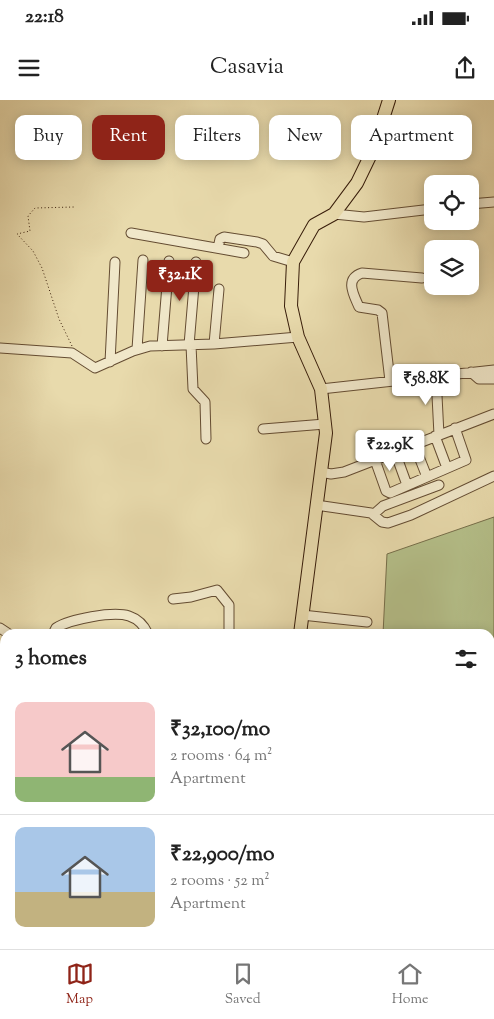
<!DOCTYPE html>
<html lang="en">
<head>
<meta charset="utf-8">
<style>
	body { margin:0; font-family:"Sorts Mill Goudy",serif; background:#f2f2f2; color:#222; height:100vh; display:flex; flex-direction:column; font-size:19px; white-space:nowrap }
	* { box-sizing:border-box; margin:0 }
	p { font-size:16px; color:#767676 }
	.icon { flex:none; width:28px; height:28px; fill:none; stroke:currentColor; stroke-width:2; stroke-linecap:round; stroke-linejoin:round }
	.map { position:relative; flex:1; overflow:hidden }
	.panel { position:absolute; left:0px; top:529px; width:495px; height:321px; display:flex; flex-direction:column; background:#fff; border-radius:15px 15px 0 0; box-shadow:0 2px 12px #0003 }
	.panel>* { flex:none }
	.hud { position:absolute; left:15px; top:15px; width:465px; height:45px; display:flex; gap:10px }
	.buttons { position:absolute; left:424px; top:75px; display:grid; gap:10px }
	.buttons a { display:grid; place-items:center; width:55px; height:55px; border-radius:10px; background:#fff; box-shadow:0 2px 12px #0003; font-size:25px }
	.price { position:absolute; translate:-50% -42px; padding:0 11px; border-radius:5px; background:#fff; color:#222; font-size:16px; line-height:32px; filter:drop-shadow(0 1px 2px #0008) }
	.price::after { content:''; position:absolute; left:50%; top:30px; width:15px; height:11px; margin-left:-8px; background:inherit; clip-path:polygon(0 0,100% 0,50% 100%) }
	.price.on { background:#8f2418; color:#fff }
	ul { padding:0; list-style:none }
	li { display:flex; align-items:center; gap:15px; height:125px; padding:0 15px }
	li+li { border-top:1px solid #e0e0e0 }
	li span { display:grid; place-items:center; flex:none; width:140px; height:100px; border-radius:10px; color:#555 }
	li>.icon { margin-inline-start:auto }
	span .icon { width:60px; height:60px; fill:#fffc; stroke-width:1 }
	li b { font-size:21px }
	h2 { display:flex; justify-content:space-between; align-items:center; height:60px; padding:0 15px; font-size:21px }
	.tag { padding:0 18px; border-radius:10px; background:#fff; box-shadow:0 2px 12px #0003; font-size:18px; line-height:45px }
	.tag.on { background:#8f2418; color:#fff }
	.status { display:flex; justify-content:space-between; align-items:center; height:35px; padding:0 25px; background:#fff; direction:ltr }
	.status svg { height:14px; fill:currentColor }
	header { display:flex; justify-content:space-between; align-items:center; height:65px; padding:0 15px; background:#fff; font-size:22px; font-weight:600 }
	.tabs { display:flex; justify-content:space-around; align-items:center; height:70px; border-top:1px solid #e0e0e0; background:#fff; font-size:14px; color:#767676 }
	.tabs a { display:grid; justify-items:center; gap:2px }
	.tabs .on { color:#8f2418 }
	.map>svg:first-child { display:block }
	.green { fill:#b5c08a; stroke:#766e4a }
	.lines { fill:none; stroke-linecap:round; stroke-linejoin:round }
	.minor-casing { stroke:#644c32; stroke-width:11 }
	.highway-casing { stroke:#381d0a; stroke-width:14 }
	.path { stroke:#381d0a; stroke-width:1; stroke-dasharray:1 2.5; stroke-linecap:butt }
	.minor { stroke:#f0e7c9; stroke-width:9 }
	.highway { stroke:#e8daac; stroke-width:12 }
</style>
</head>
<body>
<div class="status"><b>22:18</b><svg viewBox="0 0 49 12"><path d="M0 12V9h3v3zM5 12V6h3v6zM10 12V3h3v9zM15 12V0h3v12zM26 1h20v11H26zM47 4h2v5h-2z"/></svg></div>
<header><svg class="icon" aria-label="menu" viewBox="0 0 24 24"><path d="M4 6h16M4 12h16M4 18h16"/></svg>Casavia<svg class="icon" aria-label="share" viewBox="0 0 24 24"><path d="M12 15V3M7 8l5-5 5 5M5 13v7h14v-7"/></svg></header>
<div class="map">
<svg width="494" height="849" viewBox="0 0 494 849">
	<rect width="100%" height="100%" fill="#e8daac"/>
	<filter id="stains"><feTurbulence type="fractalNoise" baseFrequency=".004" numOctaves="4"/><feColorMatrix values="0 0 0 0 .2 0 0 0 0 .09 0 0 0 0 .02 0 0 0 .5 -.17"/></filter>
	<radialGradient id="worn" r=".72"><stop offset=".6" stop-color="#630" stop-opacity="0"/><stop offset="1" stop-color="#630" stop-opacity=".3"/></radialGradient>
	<!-- green -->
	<path class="green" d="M494,417v432h-112l-2,-4h110v-311h-107l4,-80z"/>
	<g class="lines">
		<defs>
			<path id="minor" d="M470,104l24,-2
				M334,114l30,3 68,-8
				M131,133l113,20
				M218,148l2,-9 4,-2 33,5 6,2 10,12 20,6
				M214,244l5,-55
				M189,245l7,-83
				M191,245l2,44 12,13 1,37
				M162,246l7,-85
				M0,248l72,5 23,15 38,-17 17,-5 64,-2 84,-7
				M137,249l6,-89
				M110,262l5,-100
				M471,272l8,7h15
				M436,276l3,59
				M390,281l-8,-68 -4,-3 -19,-3c-5,-12 -15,-28 3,-34l60,5
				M321,289l173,-19
				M263,329l62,-5
				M435,336l12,32
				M414,344l13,33
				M395,352l12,33
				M375,360l11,31 4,2 76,-33 -11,-32
				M321,372l10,2 13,-2 150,-58
				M316,405l55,8 11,9 6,1 23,-8 83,-39
				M374,414l9,-8 56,-21
				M173,499l18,-2 26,-7 12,15v29
				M302,515l65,7
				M0,528l9,6
				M53,534l3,-6c14,-9 57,-17 73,-12 9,3 15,9 19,18
				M0,645l5,1
				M0,710l5,-30
				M0,838h5
				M145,845l13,4
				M16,849l1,-4
				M42,849v-4
				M69,849v-4
				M95,849l1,-4
				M203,849v-4
				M229,849l1,-4
				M335,849l23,-4"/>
			<path id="highway" d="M300,534l26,-201 -5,-44 -23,-52 -7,-31 2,-44 21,-37 20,-11 23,-31 16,-33 16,-50
				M269,849v-4"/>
		</defs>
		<!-- minor casing -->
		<use href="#minor" class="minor-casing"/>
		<!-- highway casing -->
		<use href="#highway" class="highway-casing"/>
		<!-- path -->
		<path class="path" d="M72,246l-13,-27 -17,-51 -9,-17 -16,-17 13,-3 -2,-15 7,-8 39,-1"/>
		<!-- minor -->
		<use href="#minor" class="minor"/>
		<!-- highway -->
		<use href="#highway" class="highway"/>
	</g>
	<rect width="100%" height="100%" filter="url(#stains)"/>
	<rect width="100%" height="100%" fill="url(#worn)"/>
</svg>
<div class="buttons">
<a><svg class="icon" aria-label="locate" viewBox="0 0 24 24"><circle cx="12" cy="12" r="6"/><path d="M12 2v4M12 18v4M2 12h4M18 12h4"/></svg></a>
<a><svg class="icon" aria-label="layers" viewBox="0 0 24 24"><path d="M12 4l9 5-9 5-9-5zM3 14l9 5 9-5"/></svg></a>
</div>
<b class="price on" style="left:180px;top:202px">₹32.1K</b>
<b class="price" style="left:426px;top:306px">₹58.8K</b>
<b class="price" style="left:390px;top:372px">₹22.9K</b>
<div class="hud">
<a class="tag">Buy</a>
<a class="tag on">Rent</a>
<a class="tag">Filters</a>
<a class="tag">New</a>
<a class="tag">Apartment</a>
</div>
<section class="panel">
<h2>3 homes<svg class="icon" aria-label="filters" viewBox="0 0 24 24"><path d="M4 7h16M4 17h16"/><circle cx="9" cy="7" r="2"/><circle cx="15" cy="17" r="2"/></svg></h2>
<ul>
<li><span style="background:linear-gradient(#f6c9c9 75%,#8fb573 0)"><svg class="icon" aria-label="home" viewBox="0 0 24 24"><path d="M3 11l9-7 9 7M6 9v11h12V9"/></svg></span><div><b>₹32,100/mo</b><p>2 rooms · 64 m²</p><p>Apartment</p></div></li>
<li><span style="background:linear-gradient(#a9c7e8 65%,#c2b280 0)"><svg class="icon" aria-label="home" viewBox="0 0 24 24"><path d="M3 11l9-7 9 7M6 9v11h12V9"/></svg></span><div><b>₹22,900/mo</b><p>2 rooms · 52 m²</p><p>Apartment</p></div></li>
</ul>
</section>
</div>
<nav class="tabs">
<a class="on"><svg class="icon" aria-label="map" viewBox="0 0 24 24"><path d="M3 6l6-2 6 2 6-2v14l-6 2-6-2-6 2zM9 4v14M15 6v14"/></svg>Map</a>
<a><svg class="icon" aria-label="saved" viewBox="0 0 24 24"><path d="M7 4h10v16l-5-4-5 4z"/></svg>Saved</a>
<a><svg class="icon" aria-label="home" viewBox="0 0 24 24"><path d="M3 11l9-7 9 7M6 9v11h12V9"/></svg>Home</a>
</nav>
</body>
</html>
